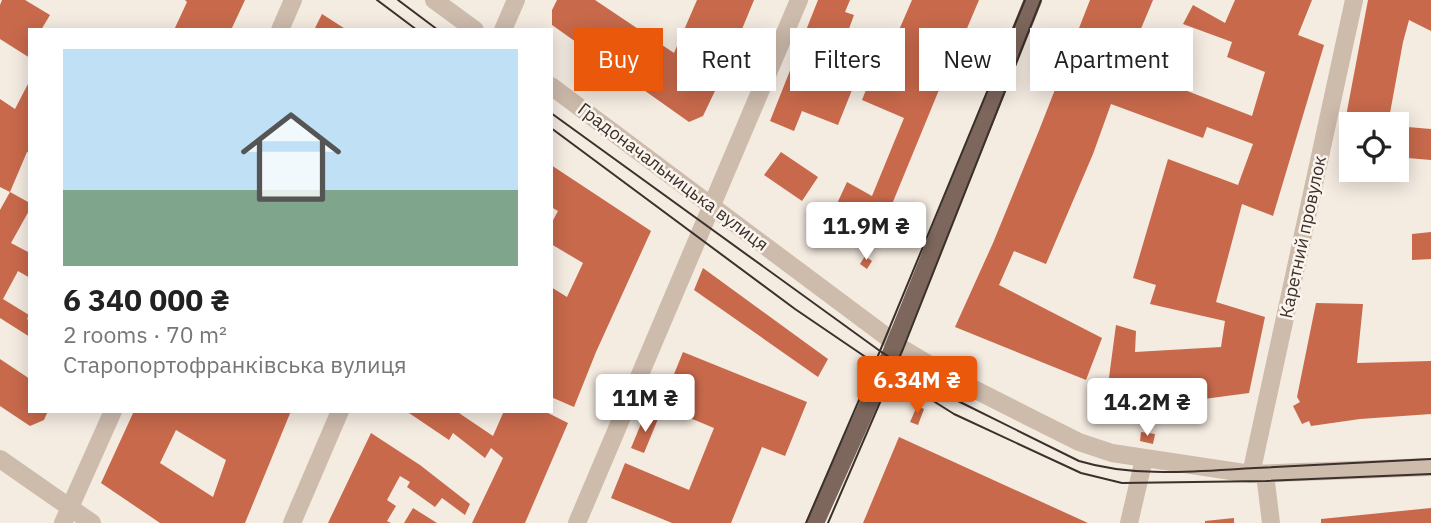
<!DOCTYPE html>
<html lang="en">
<head>
<meta charset="utf-8">
<style>
	body { margin:0; font-family:"IBM Plex Sans",sans-serif; background:#f6f6f6; color:#222; height:100vh; display:flex; flex-direction:column; font-size:26px; white-space:nowrap }
	* { box-sizing:border-box; margin:0 }
	p { font-size:23px; color:#767676 }
	.icon { flex:none; width:38px; height:38px; fill:none; stroke:currentColor; stroke-width:2; stroke-linecap:round; stroke-linejoin:round }
	.map { position:relative; flex:1; overflow:hidden }
	.sheet { position:absolute; left:28px; top:28px; width:525px; height:385px; display:flex; flex-direction:column; background:#fff; border-radius:0px; box-shadow:0 4px 18px #0003 }
	.sheet>* { flex:none }
	.hud { position:absolute; left:574px; top:28px; width:665px; height:63px; display:flex; gap:14px }
	.tools { position:absolute; left:1339px; top:112px; display:grid; gap:14px }
	.tools a { display:grid; place-items:center; width:70px; height:70px; border-radius:0px; background:#fff; box-shadow:0 4px 18px #0003; font-size:35px }
	.price { position:absolute; translate:-50% -60px; padding:0 16px; border-radius:7px; background:#fff; color:#222; font-size:23px; line-height:46px; filter:drop-shadow(0 2px 4px #0008) }
	.price::after { content:''; position:absolute; left:50%; top:42px; width:21px; height:16px; margin-left:-10px; background:inherit; clip-path:polygon(0 0,100% 0,50% 100%) }
	.price.selected { background:#ea580c; color:#fff }
	ul { padding:0; list-style:none }
	li { display:grid; align-content:center; gap:14px; height:371px; padding:0 35px }
	li span { display:grid; place-items:center; height:217px; border-radius:0px; color:#555 }
	li>.icon { margin-inline-start:auto }
	span .icon { width:126px; height:126px; fill:#fffc; stroke-width:1 }
	li b { font-size:30px }
	.tag { padding:0 24px; border-radius:0px; background:#fff; box-shadow:0 4px 18px #0003; font-size:24px; line-height:63px }
	.tag.selected { background:#ea580c; color:#fff }
	.map>svg:first-child { display:block }
	.building { fill:#c8694b; fill-rule:evenodd }
	.lines { fill:none; stroke-linecap:round; stroke-linejoin:round }
	.minor { stroke:#cdbbac; stroke-width:18 }
	.major { stroke:#7d675c; stroke-width:18 }
	.tram { stroke:#3b302b; stroke-width:2 }
	.labels { text-anchor:middle; stroke-width:5; stroke-linejoin:round; paint-order:stroke }
	.street-label { font-size:18px; fill:#3b302b; stroke:#fbf5ee }
</style>
</head>
<body>
<div class="map">
<svg width="1431" height="523" viewBox="0 0 1431 523">
	<rect width="100%" height="100%" fill="#f4ebe1"/>
	<!-- building -->
	<path class="building" d="M2,0h23l25,15 -9,15h-11v28l-30,-19v-34z
		M185,0h60l-14,30h-57l13,-28z
		M557,0h38l79,53 23,-53h57l-28,68 -23,48 -14,6 -137,-97v-15z
		M818,0h32l-5,12 9,3 -7,19 12,5 -8,20 6,3 -8,21 5,2 -16,40 -36,-14 -8,20 -24,-10z
		M912,0h67l-14,33 -7,-2 -22,52 5,2 -67,163 -45,-27 18,-39 25,14 32,-78 -42,-18 17,-43 7,3z
		M1090,0h63l-28,67 127,49 13,-44 -38,-15 5,-15 -49,-18 10,-19 32,18 10,-23h77l-14,35 26,10 -51,171 -31,-12 -26,98 49,15 -16,76 -113,15 -30,-8 10,-75 20,6 -1,21 86,-5 4,-26 -75,-17 6,-19 -23,-7 35,-119 70,26 15,-41 -46,-17 -4,11 -92,-34 -18,50 -47,110 -32,-13 -15,34 103,53 -16,42 -131,-53 38,-84 45,-110z
		M1368,0h63v31l-22,-11 -6,22 -15,82h-37v26l-11,-2z
		M322,14l25,16h-33z
		M30,80v73l-3,-1 -17,40 -10,-5v-88l15,10z
		M1396,126l35,3v31l-35,-3z
		M781,152l37,25 -16,24 -38,-26z
		M551,165l100,66 -55,121 -22,55 -23,-10v-110l16,10 16,-34 -32,-19v-20l7,-13 -7,-4z
		M10,192l20,11v6l-19,34 19,10v25l-12,-7 -15,28 26,16 -2,4 3,2v16l-30,-19v-108z
		M1431,232v27l-19,1v-26z
		M865,256l7,5 -5,8 -7,-5z
		M703,268l125,91 -10,18 -124,-87z
		M1316,303l47,1 -6,59 74,-2v53l-71,5 -49,7 -2,-5 -7,3 -9,-18 7,-4 -3,-5z
		M683,352l124,50 -22,54 -23,-9 -31,76h-59l-61,-25 14,-35 64,27 25,-62 -53,-22z
		M0,359l30,20v32h18l-4,9 -14,6 -30,-20z
		M917,406l7,3 -6,16 -8,-3z
		M134,411h157l-46,112h-85l-59,-40zM176,430l50,30 -13,37 -53,-34z
		M406,411h50l37,25 11,-25h40l24,12 -43,100h-53l31,-65 -12,-10 -6,10 -32,-25 -4,7z
		M645,414l13,5 -14,34 -13,-5z
		M1141,432l14,2 -2,10 -13,-3z
		M371,433l49,32 50,39 -5,11 -23,-17 -7,9 -28,-20 3,-5 -10,-6 -13,24 9,6 -9,15 4,2h-63z
		M899,437l189,86h-225z
		M413,508l24,15h-33z
		M1431,508v15h-110v-4z
		M1234,518v5h-29v-2z"/>
	<g class="lines">
		<!-- minor -->
		<path class="minor" d="M434,0l41,30
			M280,30l13,-30
			M503,30l13,-30
			M551,86l352,263 47,28 85,43 44,22 33,11 139,21 180,-7
			M0,459l92,64
			M1251,474l103,-474
			M1265,474l6,49
			M63,523l50,-112
			M292,523l48,-112
			M577,523l222,-523
			M1129,523l15,-64"/>
		<!-- major -->
		<path class="major" d="M815,523l75,-167 143,-356"/>
		<!-- tram -->
		<path class="tram" d="M377,0l40,30
			M398,0l40,30
			M551,113l329,238 78,50 121,60c56,17 118,10 176,7 58,-3 117,-6 176,-9
			M551,128l244,181 97,66 62,39 127,59 41,10 144,-2 165,-7
			M806,523l69,-160 150,-363
			M828,523l75,-174 138,-349"/>
	</g>
	<g class="labels">
		<!-- street labels -->
		<g class="street-label">
			<text transform="translate(673 177) rotate(37)" y="6">Градоначальницька вулиця</text>
			<text transform="translate(1303 237) rotate(-78)" y="6">Каретний провулок</text>
		</g>
	</g>
</svg>
<div class="tools">
<a><svg class="icon" aria-label="locate" viewBox="0 0 24 24"><circle cx="12" cy="12" r="6"/><path d="M12 2v4M12 18v4M2 12h4M18 12h4"/></svg></a>
</div>
<b class="price" style="left:866px;top:262px">11.9M ₴</b>
<b class="price selected" style="left:917px;top:416px">6.34M ₴</b>
<b class="price" style="left:645px;top:434px">11M ₴</b>
<b class="price" style="left:1147px;top:438px">14.2M ₴</b>
<div class="hud">
<a class="tag selected">Buy</a>
<a class="tag">Rent</a>
<a class="tag">Filters</a>
<a class="tag">New</a>
<a class="tag">Apartment</a>
</div>
<section class="sheet">
<ul>
<li><span style="background:linear-gradient(#bfe0f5 65%,#7fa58c 0)"><svg class="icon" aria-label="home" viewBox="0 0 24 24"><path d="M3 11l9-7 9 7M6 9v11h12V9"/></svg></span><div><b>6 340 000 ₴</b><p>2 rooms · 70 m²</p><p>Старопортофранківська вулиця</p></div></li>
</ul>
</section>
</div>
</body>
</html>
